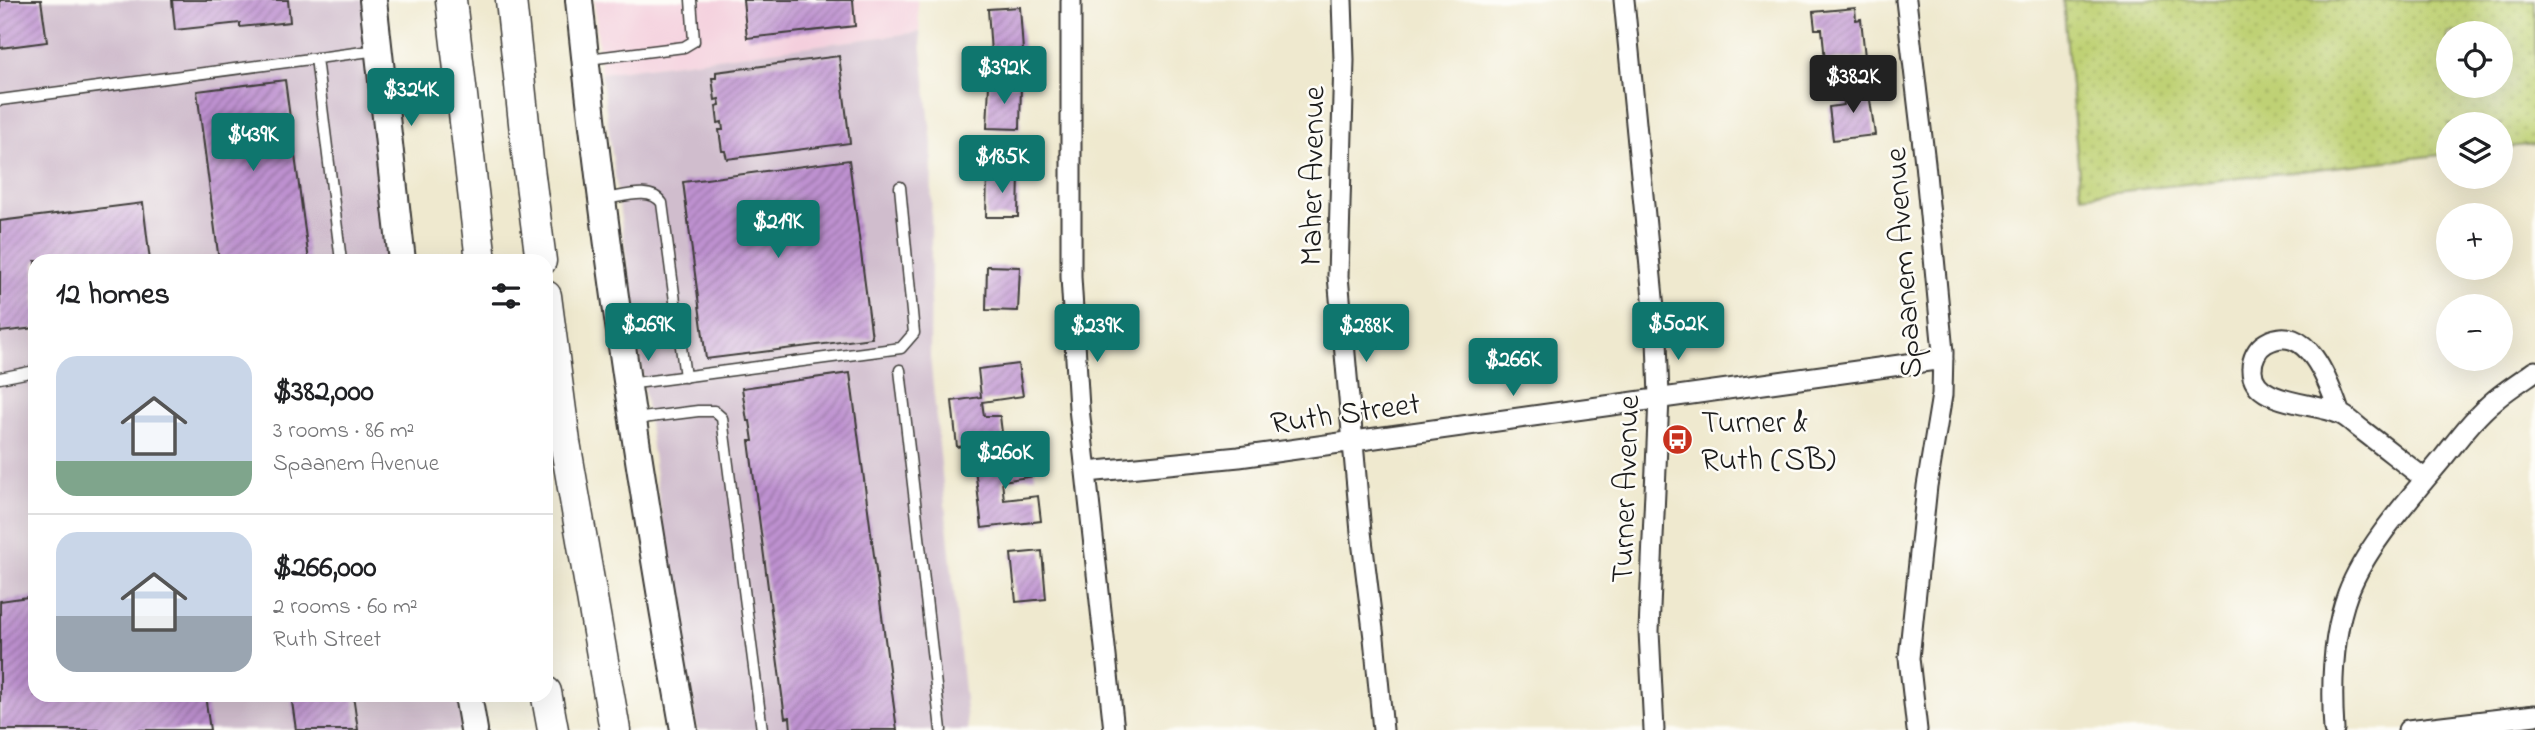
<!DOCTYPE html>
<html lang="en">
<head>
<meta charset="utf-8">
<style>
	body { margin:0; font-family:"Indie Flower",sans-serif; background:#f2f2f2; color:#202124; height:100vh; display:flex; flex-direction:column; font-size:26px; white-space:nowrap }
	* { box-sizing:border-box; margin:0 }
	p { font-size:23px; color:#757577 }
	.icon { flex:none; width:38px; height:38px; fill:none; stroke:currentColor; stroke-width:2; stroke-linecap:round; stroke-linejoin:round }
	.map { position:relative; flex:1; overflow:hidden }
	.sheet { position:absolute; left:28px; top:254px; width:525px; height:448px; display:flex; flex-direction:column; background:#fff; border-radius:21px; box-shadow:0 7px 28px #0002 }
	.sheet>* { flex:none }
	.tools { position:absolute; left:2436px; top:21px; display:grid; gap:14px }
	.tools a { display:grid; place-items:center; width:77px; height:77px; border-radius:50%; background:#fff; box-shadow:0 7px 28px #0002; font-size:35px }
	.price { position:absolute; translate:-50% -60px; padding:0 16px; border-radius:7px; background:#0f766e; color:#fff; font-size:23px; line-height:46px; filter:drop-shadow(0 2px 4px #0008) }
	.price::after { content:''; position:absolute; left:50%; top:42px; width:21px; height:16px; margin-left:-10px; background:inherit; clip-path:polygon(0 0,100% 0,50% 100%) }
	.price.active { background:#222; color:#fff }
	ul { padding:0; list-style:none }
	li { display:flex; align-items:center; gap:21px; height:175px; padding:0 28px }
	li+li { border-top:2px solid #e0e0e0 }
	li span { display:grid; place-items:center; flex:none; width:196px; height:140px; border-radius:21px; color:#555 }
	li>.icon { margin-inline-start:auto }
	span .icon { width:84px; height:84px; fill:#fffc; stroke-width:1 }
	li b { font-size:30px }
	h2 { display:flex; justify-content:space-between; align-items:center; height:84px; padding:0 28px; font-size:30px }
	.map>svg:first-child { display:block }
	.built { fill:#f4cfdd }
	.industrial { fill:#d0bdcd }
	.grass { fill:url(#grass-dots); stroke:#6e7648; stroke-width:2; fill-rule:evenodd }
	.building { fill:url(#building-hatch) }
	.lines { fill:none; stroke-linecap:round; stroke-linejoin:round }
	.lane-casing { stroke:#3c3b37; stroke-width:13 }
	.street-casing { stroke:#3c3b37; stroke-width:23 }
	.secondary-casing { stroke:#3c3b37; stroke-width:30 }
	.primary-casing { stroke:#3c3b37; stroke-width:33 }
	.lane { stroke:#fff; stroke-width:10 }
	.street { stroke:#fff; stroke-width:19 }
	.secondary { stroke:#fff; stroke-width:26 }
	.primary { stroke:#fff; stroke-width:30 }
	.labels { text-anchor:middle; stroke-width:5; stroke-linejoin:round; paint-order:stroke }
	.street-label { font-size:32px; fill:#1c1c1c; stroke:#fdfcf7 }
	.poi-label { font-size:32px; fill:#1c1c1c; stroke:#fdfcf7; text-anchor:start }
</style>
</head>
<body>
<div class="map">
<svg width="2535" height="730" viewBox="0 0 2535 730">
	<defs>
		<pattern id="grass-dots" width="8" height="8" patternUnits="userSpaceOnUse" patternTransform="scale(1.75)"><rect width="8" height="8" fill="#bfd174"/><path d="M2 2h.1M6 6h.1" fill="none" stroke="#a4b364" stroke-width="1.8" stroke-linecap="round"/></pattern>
		<pattern id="building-hatch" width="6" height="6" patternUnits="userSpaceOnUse" patternTransform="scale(1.75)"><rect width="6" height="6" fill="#be91d0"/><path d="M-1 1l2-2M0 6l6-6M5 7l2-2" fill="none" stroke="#9a76a8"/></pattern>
	</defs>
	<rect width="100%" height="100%" fill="#fdfcf7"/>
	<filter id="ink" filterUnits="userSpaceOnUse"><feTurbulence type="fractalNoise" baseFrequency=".0143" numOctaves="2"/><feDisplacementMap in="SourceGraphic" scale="14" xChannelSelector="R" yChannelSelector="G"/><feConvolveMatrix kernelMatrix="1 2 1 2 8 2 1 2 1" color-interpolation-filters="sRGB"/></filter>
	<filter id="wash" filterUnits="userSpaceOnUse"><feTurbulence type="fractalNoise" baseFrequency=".00686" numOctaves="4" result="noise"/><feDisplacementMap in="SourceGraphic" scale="28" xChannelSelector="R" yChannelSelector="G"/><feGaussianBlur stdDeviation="1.57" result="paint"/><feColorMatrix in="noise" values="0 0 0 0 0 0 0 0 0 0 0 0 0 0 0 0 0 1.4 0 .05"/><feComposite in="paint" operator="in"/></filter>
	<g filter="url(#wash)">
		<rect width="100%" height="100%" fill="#efe9cf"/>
		<!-- built -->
		<path class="built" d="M594,0h323l3,32 -319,41z"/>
		<!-- industrial -->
		<path class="industrial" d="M0,0h373l29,261h-367v434h433l6,35h-474z
			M920,32l12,112 -2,212 38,374h-271l-31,-181 -65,-476z"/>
		<!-- grass -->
		<path class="grass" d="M2063,0h472v144l-34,4v-24h-53v30l-367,42zM2448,33h53v53h-53z"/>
		<g id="blocks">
			<!-- building -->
			<path class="building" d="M0,0h41l6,42 -47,6z
				M172,0h116l2,22 -50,5v-4l-65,7z
				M743,0h110l2,26 -108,12z
				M1020,7l3,44 -32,2 -3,-44z
				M1855,8l1,12 5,-1 4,38 -40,4 -3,-32h-7l-2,-17z
				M839,56l11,87 -123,16 -2,-8h-3l-3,-21h4l-1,-8 -4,1 -2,-17 4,-1 -1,-6 -4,1 -3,-22h4v-6z
				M285,80l24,181h-90l-22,-170z
				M989,84h32l-1,45 -33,-1z
				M1868,86l7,49 -42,5 -4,-33 15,-2 -2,-16z
				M849,160l23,178 -166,21 -23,-177z
				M987,173h32l-1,44h-32z
				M143,203l7,58h-115v67l-35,4v-111z
				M987,266l33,1 -2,44 -32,-1z
				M1018,364l5,32 -41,6 2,14h16l3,25 -46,6 -5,-46 29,-4 -3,-28z
				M850,373l47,357h-106l-1,-13 -5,1 -36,-277h4l-3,-20h-3l-5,-33z
				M1032,452l3,24 -33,5 2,19 34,-4 3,25 -59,7 -8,-68z
				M1042,551l4,48 -30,3 -5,-48z
				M35,596v99h170l5,35h-210v-129z
				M291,695h62l5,35h-62z"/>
		</g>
	</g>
	<g filter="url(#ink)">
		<use href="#blocks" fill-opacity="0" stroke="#3c3b37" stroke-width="2"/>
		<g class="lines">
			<defs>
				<path id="lane" d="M316,58l25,203
					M588,59l96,-12 10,-6 -3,-41
					M0,100l378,-50
					M605,199c17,-2 46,-13 57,4l23,174
					M900,370l41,360
					M0,378l35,-7
					M628,384l273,-36 13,-15 -14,-146
					M634,419l64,-8h16l8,7 40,312"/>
				<path id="street" d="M1071,0v277l8,131 35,322
					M1342,0l2,60 -6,216 23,256 13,106 9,92
					M1624,0l33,339 2,59 -10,233 5,99
					M1906,0l19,163 18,189 -1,43 -15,91 -18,172 8,72
					M2340,414c-10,-28 -32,-95 -74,-71 -9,5 -14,16 -14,26 -1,36 64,33 88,45 8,3 15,11 22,16 21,16 42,33 63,49
					M1087,472l152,-15 704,-98
					M2334,730c-3,-45 -2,-94 14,-137 18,-47 62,-95 95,-135 16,-20 32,-42 53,-59 12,-10 26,-19 39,-28
					M2408,730l127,-15"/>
				<path id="secondary" d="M373,0l29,261
					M579,0c25,245 62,488 105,730
					M468,695l6,35"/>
				<path id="primary" d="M451,0l30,261
					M511,0l17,161 13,100
					M546,296l19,146 50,288
					M546,692l7,38"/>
			</defs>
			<!-- lane casing -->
			<use href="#lane" class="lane-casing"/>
			<!-- street casing -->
			<use href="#street" class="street-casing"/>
			<!-- secondary casing -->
			<use href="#secondary" class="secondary-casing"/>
			<!-- primary casing -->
			<use href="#primary" class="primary-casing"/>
			<!-- lane -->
			<use href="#lane" class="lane"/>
			<!-- street -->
			<use href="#street" class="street"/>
			<!-- secondary -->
			<use href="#secondary" class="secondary"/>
			<!-- primary -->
			<use href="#primary" class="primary"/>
		</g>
	</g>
	<!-- icons -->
	<defs>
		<symbol id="bus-disc" viewBox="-11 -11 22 22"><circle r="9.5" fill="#c8321e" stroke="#fdfcf7"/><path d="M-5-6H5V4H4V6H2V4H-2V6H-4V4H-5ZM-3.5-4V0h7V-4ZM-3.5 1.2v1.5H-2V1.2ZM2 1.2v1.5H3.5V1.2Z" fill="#fff"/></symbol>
	</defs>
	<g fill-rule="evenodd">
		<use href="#bus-disc" x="1660" y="422" width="35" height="35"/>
	</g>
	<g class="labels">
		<!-- street labels -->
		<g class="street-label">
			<text transform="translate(1311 176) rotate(-89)" y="11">Maher Avenue</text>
			<text transform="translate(1902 263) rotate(-94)" y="11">Spaanem Avenue</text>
			<text transform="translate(1345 412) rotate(-8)" y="11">Ruth Street</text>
			<text transform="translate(1624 489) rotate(-88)" y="11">Turner Avenue</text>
		</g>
		<!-- poi labels -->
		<g class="poi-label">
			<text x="1701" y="432">Turner &amp;<tspan x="1701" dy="37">Ruth (SB)</tspan></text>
		</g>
	</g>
</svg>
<div class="tools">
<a><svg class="icon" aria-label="locate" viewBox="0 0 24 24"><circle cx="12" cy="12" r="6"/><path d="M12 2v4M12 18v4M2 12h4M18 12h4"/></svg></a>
<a><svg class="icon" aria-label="layers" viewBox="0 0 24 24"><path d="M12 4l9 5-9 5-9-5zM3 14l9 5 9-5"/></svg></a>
<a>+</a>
<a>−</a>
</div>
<b class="price" style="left:1004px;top:106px">$392K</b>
<b class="price active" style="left:1853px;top:115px">$382K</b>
<b class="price" style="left:411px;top:128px">$324K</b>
<b class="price" style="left:253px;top:173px">$439K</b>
<b class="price" style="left:1002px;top:195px">$185K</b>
<b class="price" style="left:778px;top:260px">$219K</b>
<b class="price" style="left:1678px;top:362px">$502K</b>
<b class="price" style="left:648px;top:363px">$269K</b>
<b class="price" style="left:1097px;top:364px">$239K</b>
<b class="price" style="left:1366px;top:364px">$288K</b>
<b class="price" style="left:1513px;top:398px">$266K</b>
<b class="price" style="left:1005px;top:491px">$260K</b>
<section class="sheet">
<h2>12 homes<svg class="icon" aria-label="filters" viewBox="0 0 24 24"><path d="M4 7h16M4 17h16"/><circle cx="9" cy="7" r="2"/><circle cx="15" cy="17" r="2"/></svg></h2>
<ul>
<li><span style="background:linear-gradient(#c9d6e8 75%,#7fa58c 0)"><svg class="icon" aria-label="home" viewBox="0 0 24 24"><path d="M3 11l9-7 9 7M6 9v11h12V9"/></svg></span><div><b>$382,000</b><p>3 rooms · 86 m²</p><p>Spaanem Avenue</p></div></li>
<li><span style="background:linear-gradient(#c9d6e8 60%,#9aa5b1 0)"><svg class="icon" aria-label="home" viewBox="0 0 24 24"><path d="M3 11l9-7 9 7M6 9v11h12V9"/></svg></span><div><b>$266,000</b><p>2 rooms · 60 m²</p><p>Ruth Street</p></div></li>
</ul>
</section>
</div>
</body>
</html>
